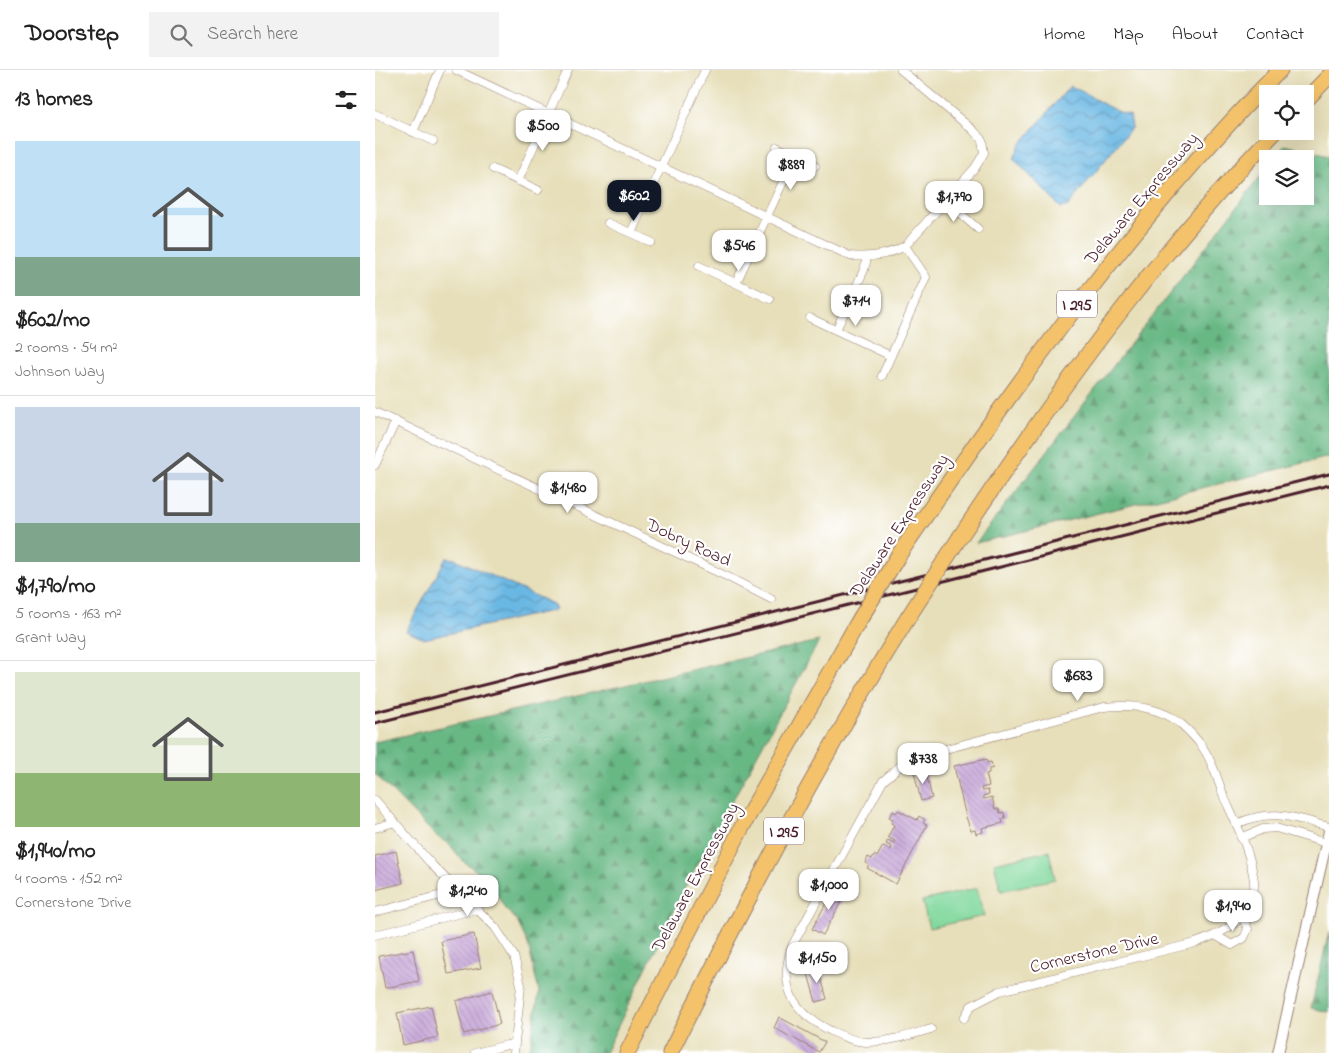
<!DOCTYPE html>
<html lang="en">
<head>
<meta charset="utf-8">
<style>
	body { margin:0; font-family:"Indie Flower",sans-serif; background:#f2f2f2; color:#222; height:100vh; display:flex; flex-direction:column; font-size:19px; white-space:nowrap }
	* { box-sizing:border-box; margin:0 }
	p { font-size:16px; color:#767676 }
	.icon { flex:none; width:28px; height:28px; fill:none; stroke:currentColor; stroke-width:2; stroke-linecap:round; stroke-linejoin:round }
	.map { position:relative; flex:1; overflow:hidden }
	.details { display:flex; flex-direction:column; background:#fff; width:375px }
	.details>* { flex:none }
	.tools { position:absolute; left:884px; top:15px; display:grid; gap:10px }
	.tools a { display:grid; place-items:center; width:55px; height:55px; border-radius:0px; background:#fff; box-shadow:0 5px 20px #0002; font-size:25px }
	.price { position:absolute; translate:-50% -42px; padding:0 11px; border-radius:10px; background:#fff; color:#222; font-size:16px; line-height:32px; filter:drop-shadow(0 1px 2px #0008) }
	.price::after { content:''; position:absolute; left:50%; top:30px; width:15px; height:11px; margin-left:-8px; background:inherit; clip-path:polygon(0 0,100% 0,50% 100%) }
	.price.on { background:#111827; color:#fff }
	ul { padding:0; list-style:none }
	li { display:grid; align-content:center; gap:10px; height:265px; padding:0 15px }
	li+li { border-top:1px solid #e0e0e0 }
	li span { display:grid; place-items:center; height:155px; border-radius:0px; color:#555 }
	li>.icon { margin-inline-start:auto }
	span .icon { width:90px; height:90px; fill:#fffc; stroke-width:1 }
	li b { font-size:21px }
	h2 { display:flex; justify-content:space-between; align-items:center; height:60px; padding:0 15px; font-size:21px }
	header { display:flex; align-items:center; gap:30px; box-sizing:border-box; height:70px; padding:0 25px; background:#fff; border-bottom:1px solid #e0e0e0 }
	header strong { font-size:24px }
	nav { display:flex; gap:28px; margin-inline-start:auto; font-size:18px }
	.search { width:350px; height:45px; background:#f2f2f2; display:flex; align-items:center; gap:12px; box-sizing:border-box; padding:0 18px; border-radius:0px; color:#767676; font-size:19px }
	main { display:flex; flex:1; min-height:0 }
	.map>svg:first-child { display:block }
	.forest { fill:url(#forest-firs); stroke:#596c58 }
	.pitch { fill:#80d89c; stroke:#657c64 }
	.water { fill:url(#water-waves); stroke:#5a6b87 }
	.building { fill:url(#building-back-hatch) }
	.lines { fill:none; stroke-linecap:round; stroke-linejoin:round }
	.minor-casing { stroke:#987f72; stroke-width:9 }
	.tertiary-casing { stroke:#987f72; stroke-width:12 }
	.motorway-casing { stroke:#987f72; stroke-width:17 }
	.minor { stroke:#fff; stroke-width:8 }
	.tertiary { stroke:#fff; stroke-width:10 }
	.motorway { stroke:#f3c26a; stroke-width:15 }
	.rail { stroke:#4a1f2b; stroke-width:3 }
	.motorway-bridge-casing { stroke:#987f72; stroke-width:17; stroke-linecap:butt }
	.motorway-bridge { stroke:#f3c26a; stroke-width:15 }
	.labels { text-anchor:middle; stroke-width:4.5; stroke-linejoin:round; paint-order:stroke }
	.shield { fill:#fff; stroke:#80626b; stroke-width:1 }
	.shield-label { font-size:16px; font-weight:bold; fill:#4a1f2b }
	.street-label { font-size:18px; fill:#4a1f2b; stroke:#fff }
</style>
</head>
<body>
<header>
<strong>Doorstep</strong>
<div class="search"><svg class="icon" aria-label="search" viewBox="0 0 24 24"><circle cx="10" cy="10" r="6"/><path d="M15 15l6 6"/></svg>Search here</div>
<nav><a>Home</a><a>Map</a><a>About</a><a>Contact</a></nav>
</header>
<main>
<section class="details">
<h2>13 homes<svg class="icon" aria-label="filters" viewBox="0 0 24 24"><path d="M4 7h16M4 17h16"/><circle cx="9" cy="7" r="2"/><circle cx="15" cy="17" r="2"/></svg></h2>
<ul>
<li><span style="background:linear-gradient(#bfe0f5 75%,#7fa58c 0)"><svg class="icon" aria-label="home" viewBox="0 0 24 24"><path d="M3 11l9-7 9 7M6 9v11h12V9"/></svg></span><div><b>$602/mo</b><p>2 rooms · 54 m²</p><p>Johnson Way</p></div></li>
<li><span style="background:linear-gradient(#c9d6e8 75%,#7fa58c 0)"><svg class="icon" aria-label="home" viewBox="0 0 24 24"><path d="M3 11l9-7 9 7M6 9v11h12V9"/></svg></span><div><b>$1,790/mo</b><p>5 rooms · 163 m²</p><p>Grant Way</p></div></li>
<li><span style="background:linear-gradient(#dfe7d0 65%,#8fb573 0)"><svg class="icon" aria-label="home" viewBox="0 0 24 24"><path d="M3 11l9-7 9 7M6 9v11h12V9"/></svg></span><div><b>$1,940/mo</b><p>4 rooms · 152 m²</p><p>Cornerstone Drive</p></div></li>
</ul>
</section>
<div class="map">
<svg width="954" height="983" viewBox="0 0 954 983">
	<defs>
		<pattern id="forest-firs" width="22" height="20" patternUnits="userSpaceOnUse" patternTransform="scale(1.25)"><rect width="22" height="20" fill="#68b884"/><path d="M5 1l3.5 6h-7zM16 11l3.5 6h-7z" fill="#58956c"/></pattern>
		<pattern id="water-waves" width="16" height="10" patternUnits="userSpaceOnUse" patternTransform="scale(1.25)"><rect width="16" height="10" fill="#69b7e3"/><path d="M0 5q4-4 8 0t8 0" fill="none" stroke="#5894b8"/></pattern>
		<pattern id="building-back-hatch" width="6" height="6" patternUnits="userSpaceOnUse" patternTransform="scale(1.25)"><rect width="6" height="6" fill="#c4a2d7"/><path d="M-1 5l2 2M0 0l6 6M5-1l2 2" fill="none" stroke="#a183af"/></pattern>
	</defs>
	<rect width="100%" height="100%" fill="#fff"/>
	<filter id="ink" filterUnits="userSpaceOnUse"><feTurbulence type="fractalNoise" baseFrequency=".02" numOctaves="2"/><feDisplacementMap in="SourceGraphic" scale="10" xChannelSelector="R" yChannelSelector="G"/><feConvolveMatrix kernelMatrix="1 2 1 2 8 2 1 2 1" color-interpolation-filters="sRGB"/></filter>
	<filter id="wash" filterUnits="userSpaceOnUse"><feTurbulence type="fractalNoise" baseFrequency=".0096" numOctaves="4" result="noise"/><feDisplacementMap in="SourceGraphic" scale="20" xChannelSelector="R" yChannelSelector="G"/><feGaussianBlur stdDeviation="1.12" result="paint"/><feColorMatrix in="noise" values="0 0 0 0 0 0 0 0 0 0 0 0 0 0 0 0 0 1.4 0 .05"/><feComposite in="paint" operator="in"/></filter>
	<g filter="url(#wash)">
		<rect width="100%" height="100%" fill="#e7dfba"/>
		<!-- forest -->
		<path class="forest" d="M910,75l44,11v301l-353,86 291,-375v28h38v-37h-31z
			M444,571l-134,247 -80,165h-76l10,-61 -11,-48 -12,-25 -11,-10 -15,-28 -27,-20 -13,-16 -15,-10 -60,-61v-32z
			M954,862v80l-18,-4z"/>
		<!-- pitch -->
		<path class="pitch" d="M674,781l6,28 -54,12 -7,-28z
			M602,818l7,28 -55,12 -7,-27z"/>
		<!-- water -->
		<path class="water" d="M695,16c21,8 39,25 60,29l2,12 -64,79 -7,2 -47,-49 5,-13z
			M71,488l9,1 98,45 3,6 -132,29 -18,-8z"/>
		<g id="blocks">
			<!-- building -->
			<path class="building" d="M611,689l1,4 4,-1 2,6 -4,1v4l-3,1 3,12 -8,2 1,3 6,-1 1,4 -6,2 1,3 8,-2 3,12h4l1,4 4,-1 1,6 -3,1 1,4 -21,5 1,4 -7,2 -1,-4 -4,1 -5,-14 -12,-51z
				M550,699l7,29 -11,3 -7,-29z
				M523,740l19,10 2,-4 6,4 -2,3 4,2 -31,59 -29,-16 2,-3 -4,-2 3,-6 4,2 2,-4 3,2 6,-11 8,4 1,-3 -6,-3 2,-4 6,3 1,-2 -7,-4 6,-12 -3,-2 2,-4 -4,-2 4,-6 3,2z
				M21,781l7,32 -28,7v-34z
				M460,817l11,6 -23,42 -11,-6z
				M99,864l7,34 -33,6 -7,-33z
				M38,880l6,31 -34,7 -6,-32z
				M443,896l9,33 -11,3 -9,-32z
				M117,921l8,33 -36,10 -8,-33z
				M56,936l7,31 -35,8 -6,-32z
				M404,947l46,25 -6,10 -45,-24z"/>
		</g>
	</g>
	<g filter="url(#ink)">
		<use href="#blocks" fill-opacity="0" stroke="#987f72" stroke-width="1"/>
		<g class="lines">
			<defs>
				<path id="minor" d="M81,0l394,186c20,2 37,0 55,-10l70,-78 9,-15 -2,-13 -9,-10 -72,-60
					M0,44l58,27
					M38,62l27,-62
					M402,77l38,19
					M118,99l45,21
					M143,111l50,-111
					M570,130l33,29
					M233,153l43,19
					M256,163l74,-163
					M324,196l71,33
					M361,213l59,-127
					M435,248l81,38
					M461,260l28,-60 3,-12
					M507,306l44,-99 -21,-31
					M0,342l351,164 45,23
					M0,395l21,-44
					M0,730l58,66 62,61 19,29 7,29 -7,68
					M861,754c38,-16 55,-7 93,3
					M0,758l20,-6
					M866,768l22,-9 13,-1 50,15
					M0,842l82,-21
					M0,865l102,-26
					M840,865l17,10 12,-7 4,-9 -6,-13
					M556,959c-21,6 -42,13 -64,13 -12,0 -25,-6 -36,-11 -39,-19 -54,-46 -38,-87l90,-163 25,-22 196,-52c27,-3 54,-1 76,16 8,7 17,16 23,25 10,14 15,33 21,49 11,24 25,51 29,78 2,8 1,18 -2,26 -10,24 -33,34 -56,42l-195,48 -29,15 -7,12
					M100,983l40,-10"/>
				<path id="tertiary" d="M903,983l51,-222"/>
				<path id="motorway" d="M930,31l24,-25
					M585,467c95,-143 196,-282 316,-406
					M523,486c117,-172 236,-337 382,-486
					M252,983l115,-226 115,-203
					M295,983c74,-149 151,-296 239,-437"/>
			</defs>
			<!-- minor casing -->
			<use href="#minor" class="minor-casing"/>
			<!-- tertiary casing -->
			<use href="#tertiary" class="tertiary-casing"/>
			<!-- motorway casing -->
			<use href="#motorway" class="motorway-casing"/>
			<!-- minor -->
			<use href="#minor" class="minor"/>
			<!-- tertiary -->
			<use href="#tertiary" class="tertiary"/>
			<!-- motorway -->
			<use href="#motorway" class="motorway"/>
			<!-- rail -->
			<path class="rail" d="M0,642l954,-238
				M0,653l954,-238"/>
			<defs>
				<path id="motorway-bridge" d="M534,546l51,-79
					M482,554l41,-68"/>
			</defs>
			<!-- motorway-bridge casing -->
			<use href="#motorway-bridge" class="motorway-bridge-casing"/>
			<!-- motorway-bridge -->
			<use href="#motorway-bridge" class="motorway-bridge"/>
		</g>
	</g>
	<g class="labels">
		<!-- shield labels -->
		<g class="shield">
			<rect x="682" y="220.5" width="40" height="27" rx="4"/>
			<rect x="389" y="747.5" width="40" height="27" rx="4"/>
		</g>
		<g class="shield-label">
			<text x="702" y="240">I 295</text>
			<text x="409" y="767">I 295</text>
		</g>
		<!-- street labels -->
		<g class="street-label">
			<text transform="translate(766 128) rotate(-50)" y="6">Delaware Expressway</text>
			<text transform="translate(524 455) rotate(-57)" y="6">Delaware Expressway</text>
			<text transform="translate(314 472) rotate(25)" y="6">Dobry Road</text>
			<text transform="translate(320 807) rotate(-62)" y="6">Delaware Expressway</text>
			<text transform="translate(719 882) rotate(-13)" y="6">Cornerstone Drive</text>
		</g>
	</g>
</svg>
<div class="tools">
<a><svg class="icon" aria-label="locate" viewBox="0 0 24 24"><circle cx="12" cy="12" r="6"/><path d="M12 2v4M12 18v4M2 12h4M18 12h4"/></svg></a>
<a><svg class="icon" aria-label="layers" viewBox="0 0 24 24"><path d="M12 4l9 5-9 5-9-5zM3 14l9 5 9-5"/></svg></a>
</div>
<b class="price" style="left:168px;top:82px">$500</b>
<b class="price" style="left:416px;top:121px">$889</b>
<b class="price on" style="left:259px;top:152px">$602</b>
<b class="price" style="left:579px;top:153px">$1,790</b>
<b class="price" style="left:364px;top:202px">$546</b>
<b class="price" style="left:481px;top:257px">$714</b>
<b class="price" style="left:193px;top:444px">$1,480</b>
<b class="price" style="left:703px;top:632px">$683</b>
<b class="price" style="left:548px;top:715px">$738</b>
<b class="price" style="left:454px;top:841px">$1,000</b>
<b class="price" style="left:93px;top:847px">$1,240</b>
<b class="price" style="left:858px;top:862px">$1,940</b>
<b class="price" style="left:442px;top:914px">$1,150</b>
</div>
</main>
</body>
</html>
